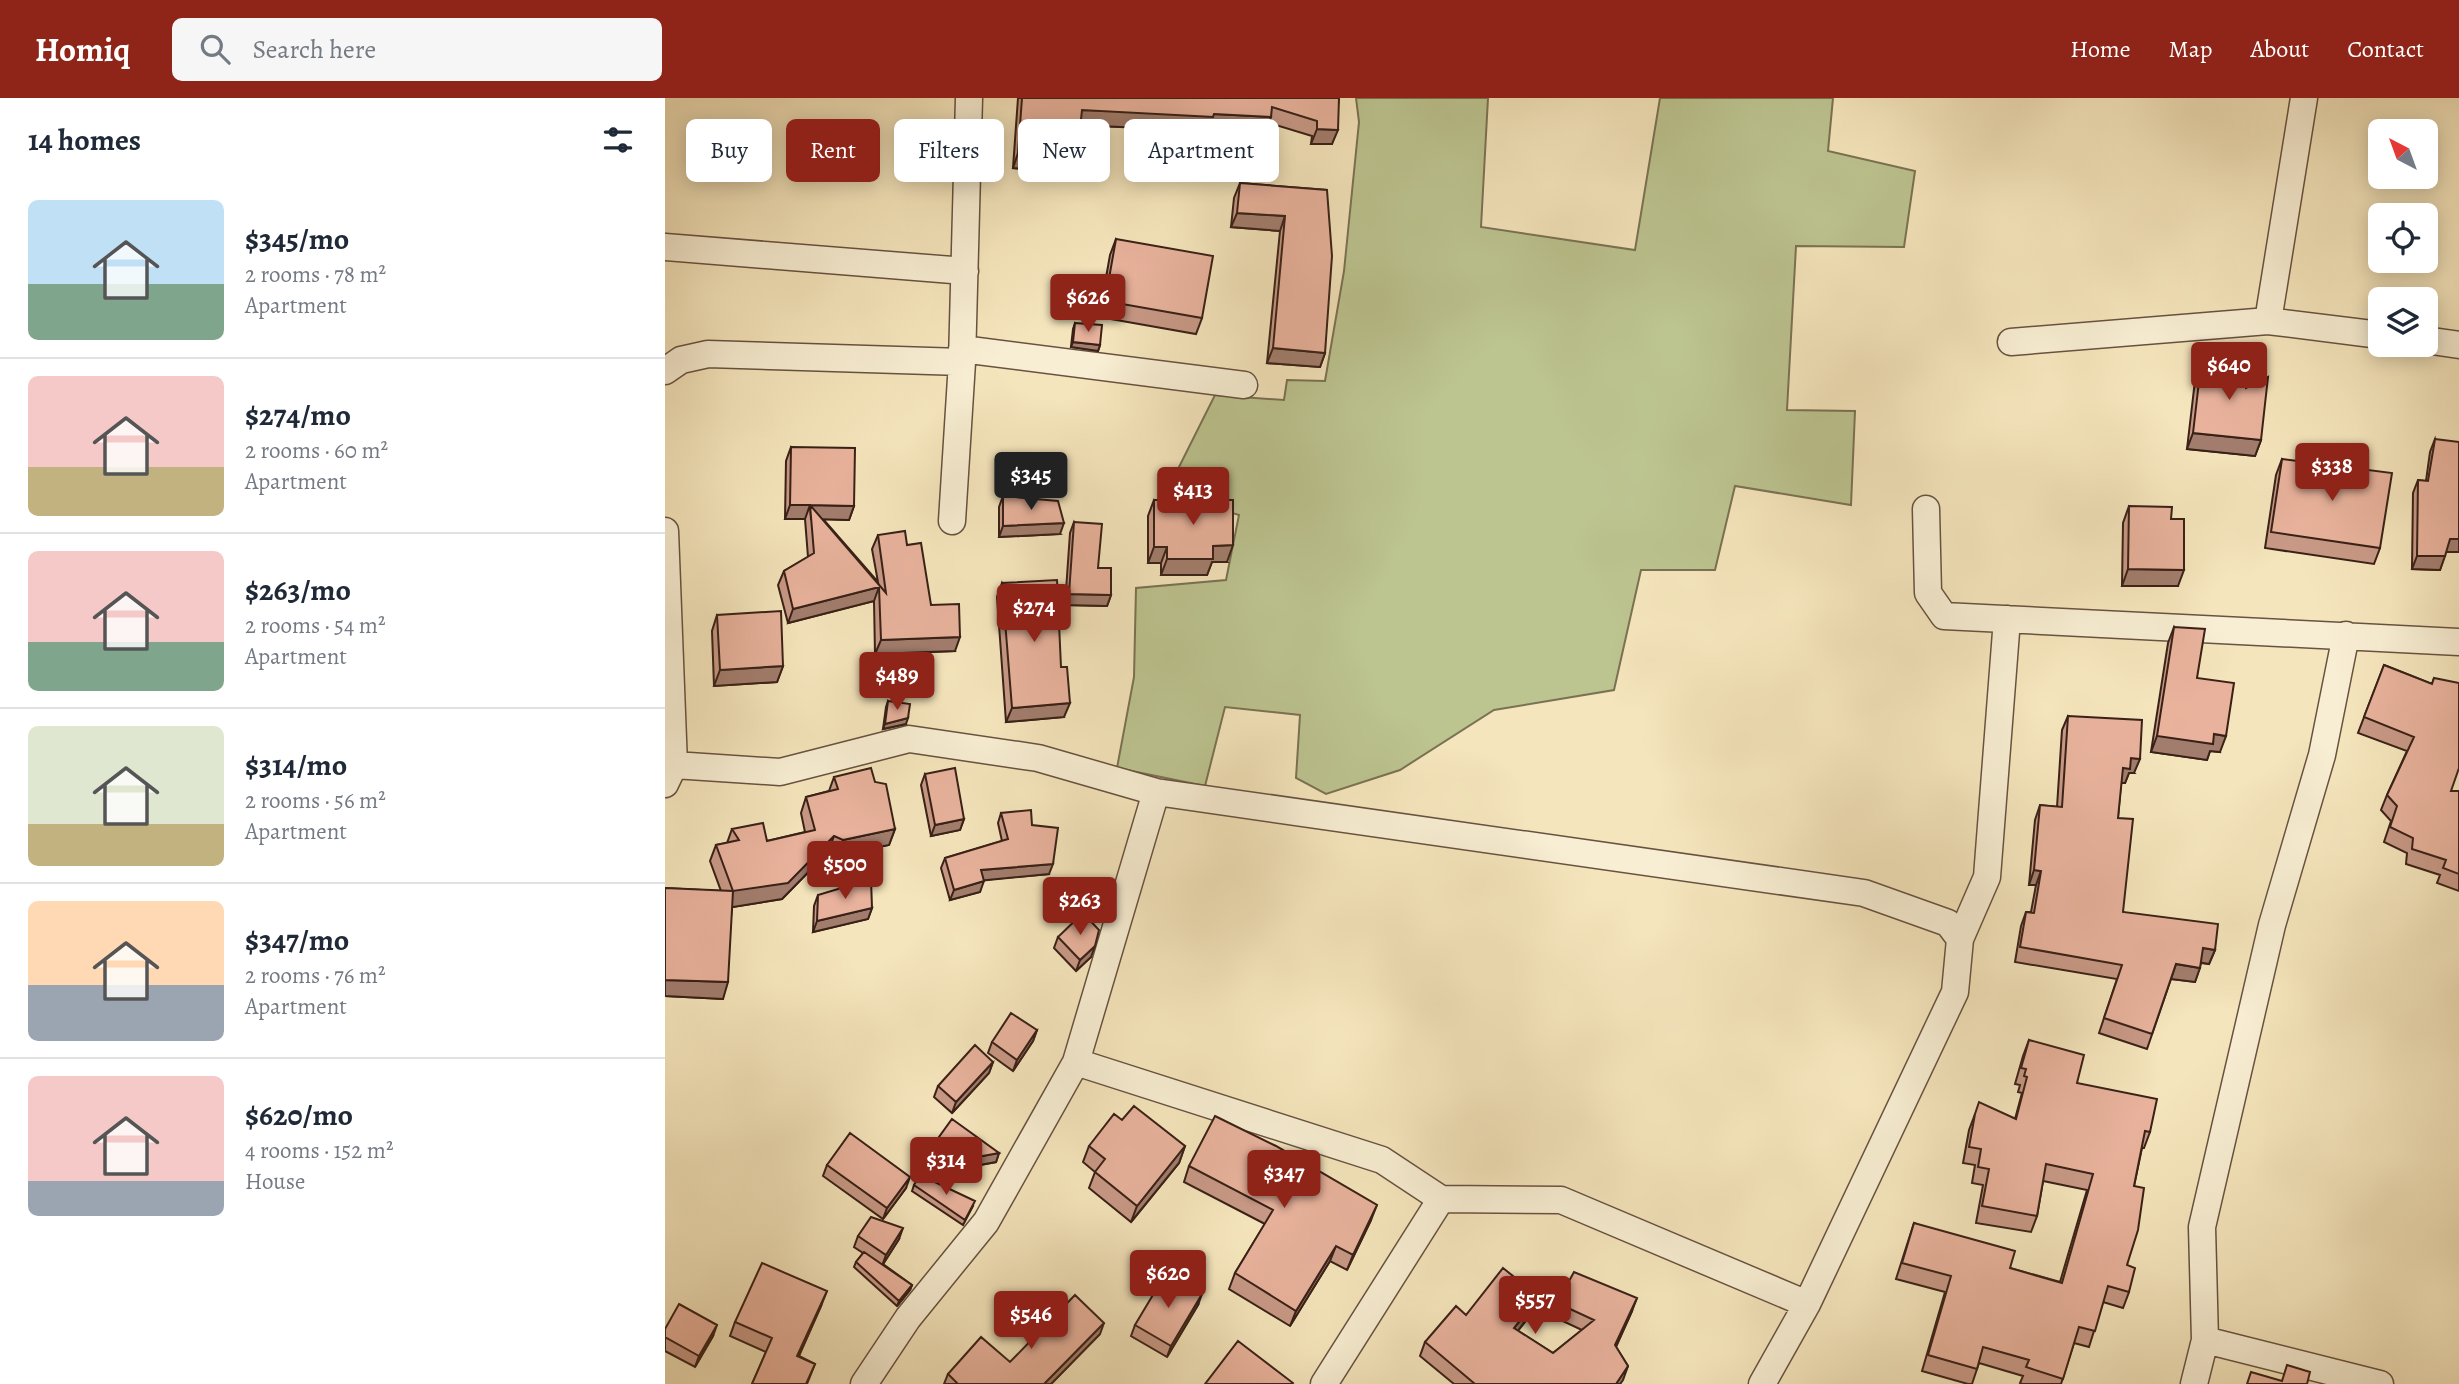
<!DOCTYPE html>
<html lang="en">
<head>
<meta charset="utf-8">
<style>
	body { margin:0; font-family:Alegreya,serif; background:#f6f6f7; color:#1f2937; height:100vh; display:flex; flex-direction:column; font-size:26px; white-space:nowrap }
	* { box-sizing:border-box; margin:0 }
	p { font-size:23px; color:#747a83 }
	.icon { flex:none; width:38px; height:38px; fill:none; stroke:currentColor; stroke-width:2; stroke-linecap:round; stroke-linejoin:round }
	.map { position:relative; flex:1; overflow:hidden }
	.drawer { display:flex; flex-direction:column; background:#fff; width:665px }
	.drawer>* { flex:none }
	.top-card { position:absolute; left:21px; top:21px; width:665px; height:63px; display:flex; gap:14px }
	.needle { width:46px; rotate:319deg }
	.fabs { position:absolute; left:1703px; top:21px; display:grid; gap:14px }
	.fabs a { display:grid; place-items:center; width:70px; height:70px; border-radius:10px; background:#fff; box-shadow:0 4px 18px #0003; font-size:35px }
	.price { position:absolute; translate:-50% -60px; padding:0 16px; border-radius:7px; background:#8f2418; color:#fff; font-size:23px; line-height:46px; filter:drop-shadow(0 2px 4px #0008) }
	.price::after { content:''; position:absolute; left:50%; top:42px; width:21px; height:16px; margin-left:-10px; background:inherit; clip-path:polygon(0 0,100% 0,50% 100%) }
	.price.on { background:#222; color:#fff }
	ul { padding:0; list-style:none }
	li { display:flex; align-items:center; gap:21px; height:175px; padding:0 28px }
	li+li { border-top:2px solid #e0e1e3 }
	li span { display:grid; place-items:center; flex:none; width:196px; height:140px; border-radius:10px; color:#555 }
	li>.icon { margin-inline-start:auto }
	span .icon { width:84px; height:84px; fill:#fffc; stroke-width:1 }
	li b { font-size:30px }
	h2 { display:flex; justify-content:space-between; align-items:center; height:84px; padding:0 28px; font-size:30px }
	.pill { padding:0 24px; border-radius:10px; background:#fff; box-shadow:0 4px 18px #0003; font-size:24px; line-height:63px }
	.pill.on { background:#8f2418; color:#fff }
	header { display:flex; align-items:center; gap:42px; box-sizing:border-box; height:98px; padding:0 35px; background:#8f2418; color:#fff }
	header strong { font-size:33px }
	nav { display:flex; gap:38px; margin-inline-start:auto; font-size:24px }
	.search { width:490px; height:63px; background:#f6f6f7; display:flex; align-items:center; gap:18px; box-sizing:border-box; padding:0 24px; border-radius:10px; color:#747a83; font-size:26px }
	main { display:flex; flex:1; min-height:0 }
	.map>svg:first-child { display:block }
	.green { fill:#bcc490; stroke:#7a7254; stroke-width:2 }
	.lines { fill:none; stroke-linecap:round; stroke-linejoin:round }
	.minor-casing { stroke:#685240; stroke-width:29 }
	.minor { stroke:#f8eed3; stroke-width:26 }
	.wall { fill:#c89986; stroke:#392117; stroke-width:2 }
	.shaded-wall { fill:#a27d6d; stroke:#392117; stroke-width:2 }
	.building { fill:#e8b29c; stroke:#392117; stroke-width:2 }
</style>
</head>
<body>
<header>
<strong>Homiq</strong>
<div class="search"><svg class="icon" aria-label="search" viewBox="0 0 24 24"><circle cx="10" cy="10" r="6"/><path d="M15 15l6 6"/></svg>Search here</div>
<nav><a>Home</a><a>Map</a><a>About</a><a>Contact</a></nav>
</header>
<main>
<section class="drawer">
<h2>14 homes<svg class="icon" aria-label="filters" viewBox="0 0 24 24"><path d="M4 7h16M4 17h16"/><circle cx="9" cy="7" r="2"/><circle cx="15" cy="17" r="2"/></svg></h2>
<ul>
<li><span style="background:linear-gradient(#bfe0f5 60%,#7fa58c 0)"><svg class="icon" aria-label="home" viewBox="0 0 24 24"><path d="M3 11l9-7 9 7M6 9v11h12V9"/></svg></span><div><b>$345/mo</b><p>2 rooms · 78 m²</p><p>Apartment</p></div></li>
<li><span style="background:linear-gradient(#f6c9c9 65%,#c2b280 0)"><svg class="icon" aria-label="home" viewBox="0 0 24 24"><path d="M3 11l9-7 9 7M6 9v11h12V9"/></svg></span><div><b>$274/mo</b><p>2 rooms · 60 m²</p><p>Apartment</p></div></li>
<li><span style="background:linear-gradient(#f6c9c9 65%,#7fa58c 0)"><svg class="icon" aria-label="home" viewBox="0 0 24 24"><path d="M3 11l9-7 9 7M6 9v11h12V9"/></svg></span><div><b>$263/mo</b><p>2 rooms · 54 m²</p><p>Apartment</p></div></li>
<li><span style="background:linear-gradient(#dfe7d0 70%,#c2b280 0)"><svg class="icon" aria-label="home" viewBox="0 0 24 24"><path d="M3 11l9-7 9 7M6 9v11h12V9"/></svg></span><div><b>$314/mo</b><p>2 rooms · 56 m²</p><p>Apartment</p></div></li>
<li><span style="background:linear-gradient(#ffd9b3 60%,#9aa5b1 0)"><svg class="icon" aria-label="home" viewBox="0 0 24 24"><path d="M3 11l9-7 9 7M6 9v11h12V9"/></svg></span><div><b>$347/mo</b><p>2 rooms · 76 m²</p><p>Apartment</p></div></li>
<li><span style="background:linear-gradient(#f6c9c9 75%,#9aa5b1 0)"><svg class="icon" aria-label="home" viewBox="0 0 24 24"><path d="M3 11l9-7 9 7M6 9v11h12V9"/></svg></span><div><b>$620/mo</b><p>4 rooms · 152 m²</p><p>House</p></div></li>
</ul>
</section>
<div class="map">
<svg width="1794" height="1286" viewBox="0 0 1794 1286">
	<rect width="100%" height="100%" fill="#f5e5bc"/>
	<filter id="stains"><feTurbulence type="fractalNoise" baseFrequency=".00286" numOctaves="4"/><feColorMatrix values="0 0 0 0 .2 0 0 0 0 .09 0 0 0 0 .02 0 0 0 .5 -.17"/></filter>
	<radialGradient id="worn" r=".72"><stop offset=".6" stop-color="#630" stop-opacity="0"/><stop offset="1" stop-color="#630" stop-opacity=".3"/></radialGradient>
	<!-- green -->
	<path class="green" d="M691,0h132l-7,129 154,23 25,-152h173l-5,53 87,20 -11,76 -108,-1 -9,164 68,1 -4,94 -116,-19 -20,84h-74l-27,120 -120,20 -94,60 -74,24 -30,-16 4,-63 -75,-8 -20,79 -88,-18 17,-91 2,-89 90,-8 13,-65 -73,-22 49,-98 69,5 3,-20 38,1 19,-110 15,-149z"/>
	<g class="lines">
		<defs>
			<path id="minor" d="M0,149l300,24
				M1603,223l112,14
				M1760,242l34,5
				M1346,244l257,-21 36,-223
				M297,251l282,36
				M0,273l16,-11 27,-6 254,8
				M1261,411l2,84 16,23 515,26
				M287,423l10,-159 7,-264
				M0,433l9,234
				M0,686l9,-19 106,7 129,-33 129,19 118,34
				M1295,841l27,-62 20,-258
				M411,964l306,98 59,39 120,1 246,104
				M1540,1242l-3,-113 70,-302 50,-170 24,-120
				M199,1286l44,-66 78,-96 90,-160 80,-270 708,101 84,30 12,16 -5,53 -148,312 -45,80
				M659,1286l117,-185
				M1529,1286l11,-44 175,44"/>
		</defs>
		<!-- minor casing -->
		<use href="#minor" class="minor-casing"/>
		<!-- minor -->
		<use href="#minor" class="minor"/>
	</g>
	<!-- wall -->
	<path class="wall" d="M353,0h321l-7,46h-21l1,-8 -43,-13 -3,9 -57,-3 -1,2 -127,-6 -4,33 -5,15 -59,-5z
		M575,85l87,7 -2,163 -5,14 -53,-4 13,-132 -49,-4 3,-29z
		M451,141l86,79 -6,16 -97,-17 11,-62z
		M410,225l25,22 -2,6 -27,-4 2,-18z
		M1537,258l31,18 28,66 -6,16 -68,-7 9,-77z
		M1770,341l24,113h-13l-6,18 -28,-1 1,-76 5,-13 8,1 4,-29z
		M126,349l63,59 -5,14 -26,-1 55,63 -6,-33 6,-14 29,10 24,60 24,46 -80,3 -1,-53 -86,22 -10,-38 6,-14 24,-14 -3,-38h-20l1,-58z
		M1617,361l98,89 -6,16 -109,-16 11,-73z
		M338,398l57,38 -61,3v-30z
		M489,402l73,62h-15l-5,13h-46v-12h-13v-47z
		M1464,408l42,13 7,67h-56l1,-63z
		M409,424l24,46 13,27 -4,11 -42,-1 5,-72z
		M337,485l62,134 -58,5 -9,-125z
		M52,517l66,51 -6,16 -63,4 -2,-55z
		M1509,529l23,51 23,74 -10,-1 -3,9 -56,-8 17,-109z
		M1719,567l48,19 2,-6 17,113h8v100l-22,-8 3,-8 -34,-11 1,-11 -23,-11 7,-21 -10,-11 6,-15 20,-44 -49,-18z
		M223,603l18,23 -23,5 3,-22z
		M1403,618l66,57h-5l-4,10h-4l-3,35 5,94 92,38 -6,14 -8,-1 -6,19 -24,-3 -24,70 -48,-16 18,-54 -102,-17 6,-36 5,-14h5l5,-27h-7l6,-65 5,-15 17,2 5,-77z
		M260,676l39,45 -4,11 -29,6 -10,-51z
		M169,679l41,5 20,47 -6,16 -52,11 -9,-4 -46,47 -50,8 -9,92 -58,-3v-108l56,3 -11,-30 6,-16 11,-2 5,-14 35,12 38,-9 -4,-19 5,-16 23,-6z
		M336,715l31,12 17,49 -66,6 -3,12 -30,8 -9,-32 4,-10 57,-17 -4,-18z
		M153,797l54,13 -4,11 -55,13 1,-26z
		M393,839l33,20 -15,14 -22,-23z
		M372,932l-4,11 -20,30 -25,-18 4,-11z
		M1364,942l48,43 73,49 -6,16h-2l-8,38 -7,79 2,27 -6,16 -20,-6 -14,45 -15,-4 -13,41h-39l-2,-1 3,-7 -44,-13 -7,21h-4l-46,-13 23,-79 -49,-13 18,-56 96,45 50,14 27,-92 -44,-9 -6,35 -6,16 -55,-9 7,-38 -11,-2 3,-18 -12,-2 6,-33 6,-16 40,5 7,-26 -4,-1 2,-7 -5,-1 8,-28z
		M328,964l-4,11 -37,40 -18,-16 4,-11z
		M457,1022l63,26 -6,17 -48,59 -42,-34 6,-16 -12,-10 6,-16z
		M266,1050l68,5 -3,9 -49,9 -19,-13z
		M162,1067l79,23 -23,31 -60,-43z
		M524,1068l182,54 -24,50 -17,-9 -40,65 -61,-37 6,-16 30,-49 -81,-42z
		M249,1087l59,21 -10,19 -51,-34z
		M193,1138l41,3 -16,25 29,21 -2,5 -13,16 -43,-39 2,-5 7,-9 -9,-6z
		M874,1199l-5,13 -16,21 35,22 29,-23 -30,-14 5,-13 75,8 -16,36 12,19 -8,18h-166l-34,-28 5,-14 41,-27z
		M533,1207l-31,52 -36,-21 4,-11z
		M156,1208l-22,50 16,8 -8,20h-55l14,-32 -36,-16 5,-14z
		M0,1231l48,7 -18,31 -30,-16z
		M435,1236l-49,50h-107l4,-10 62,-12z"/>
	<!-- shaded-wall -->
	<path class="shaded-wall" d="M417,12l132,4 57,3 -5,15 -57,-3 -1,2 -131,-6z
		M652,31l21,1 -6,14h-21z
		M353,55l59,5 -5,15 -59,-5z
		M572,115l48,3 -5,15 -49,-4z
		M408,244l27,3 -2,6 -27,-4z
		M608,250l52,5 -5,14 -53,-4z
		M1528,335l68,7 -6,16 -68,-7z
		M125,407h20l-5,14h-20z
		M145,407l44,1 -5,14 -38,-1z
		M399,425l-4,11 -61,3 4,-11z
		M1785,441h9v13h-14z
		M568,447l-6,17h-15l-5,13h-46l6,-16 46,-13z
		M489,449h13l-6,16h-13z
		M1752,458h28l-5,14 -28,-1z
		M1463,471l56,1 -6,16h-56z
		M214,489l-5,14 -86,22 5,-14z
		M404,496l42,1 -4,11 -42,-1z
		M295,539l-5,14 -80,3 6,-14z
		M118,568l-6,16 -63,4 6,-16z
		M405,605l-6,14 -58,5 6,-14z
		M243,620l-2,6 -23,5 2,-5z
		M1549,636l12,2 -6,16 -10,-1 -3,9 -56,-8 6,-16z
		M1466,660l9,1 -6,14h-5l-4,10h-8l6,-15z
		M299,721l-4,11 -29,6 4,-11z
		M230,731l-6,16 -52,11 6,-16z
		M169,738l-6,16 -46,47 -55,9 6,-17z
		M388,766l-4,10 -72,7 4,-11z
		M1369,772l7,1 -5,14h-7z
		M319,783l-4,11 -30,8 4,-10z
		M207,810l-4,11 -55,13 4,-11z
		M430,848l-4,11 -15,14 4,-11z
		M1538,850l12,2 -6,14 -11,-2z
		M1511,866l24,4 -5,14 -24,-3z
		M0,882l63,2 -5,17 -58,-3z
		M372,932l-4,11 -20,30 4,-11z
		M328,964l-4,11 -37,40 4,-11z
		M520,1048l-6,17 -48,59 6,-16z
		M334,1055l-3,9 -49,9 3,-9z
		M245,1079l-4,11 -23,31 4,-11z
		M712,1107l-6,15 -24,50 6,-15z
		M238,1130l-4,11 -17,27 4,-11z
		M671,1148l-6,15 -40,65 6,-15z
		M247,1187l-2,5 -13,16 2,-5z
		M162,1193l-6,15 -29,64 5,-14z
		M537,1196l-4,11 -31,52 4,-11z
		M874,1199l-5,13 -25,32 5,-14z
		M972,1200l-5,13 -22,48 5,-14z
		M439,1225l-4,11 -49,50h-7z
		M52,1227l-4,11 -18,31 4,-11z
		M963,1268l-5,14 -3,4h-4z"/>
	<!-- building -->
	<path class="building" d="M357,0h317l-1,32 -21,-1v-8l-45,-14 -1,10 -57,-3 -1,3 -131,-7 -5,48 -59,-5z
		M575,85l87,7 5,66 -7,97 -52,-5 12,-132 -48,-3z
		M451,141l97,17 -11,62 -97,-17z
		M410,225l27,2 -2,20 -27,-3z
		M1537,258l32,4 -1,14 12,1 1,13 22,-11 -7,63 -68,-7z
		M1770,341l24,3v97h-9l-5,17h-28l1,-76 10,1z
		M126,349l64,1 -1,58 -44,-1 76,88 -8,-58 27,-4 2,14 14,-2 10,62 28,-1 1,33 -79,3 -2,-53 -86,22 -9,-38 30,-18 -4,-48h-20z
		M1617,361l110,14 -12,75 -109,-16z
		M338,398l55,5 6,22 -61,3z
		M489,402h79v45l-20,1v13h-46v-12h-13z
		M1464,408l43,1 -1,12h13v51l-56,-1z
		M409,424l28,2 -4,44h13v27l-42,-1z
		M392,482l4,87h6l3,36 -58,5 -10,-125z
		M116,513l2,55 -63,4 -3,-55z
		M1509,529l31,2 -8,49 37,5 -8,53 -12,-2 -1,10 -56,-8z
		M1719,567l48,19 2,-6 25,5v85l-8,23h8v83l-16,-6 3,-8 -34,-11 1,-11 -23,-11 7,-21 -10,-11 27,-58 -50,-20z
		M223,603l22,3 -2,14 -23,6z
		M1403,618l74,4 -2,39 -9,-1 -1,11 -7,-1 -5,50 15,1 -10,93 95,12 -3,26 -12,-2 -3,20 -24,-4 -24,70 -48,-16 18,-53 -102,-18 6,-35 8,1 7,-42 -7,-1 6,-65 22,2z
		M206,670l4,14 11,2 9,45 -52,11 -9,-4 -46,47 -55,8 -17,-46 23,-5 -7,-11 31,-6 4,18 48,-11 -9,-33 32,-8 -4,-12z
		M290,670l9,51 -29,6 -10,-51z
		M366,712l1,15 26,3 -5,36 -72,6 3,11 -30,9 -9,-32 63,-19 -7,-26z
		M206,781l1,29 -55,13 1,-26z
		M0,790l68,3 -5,91 -63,-2z
		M418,815l16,17 -4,16 -15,14 -22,-23z
		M346,915l26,17 -20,30 -25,-18z
		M1364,942l55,15 -7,28 80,16 -7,33 -5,-1 -11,55 10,2 -6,42 -11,35 8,3 -6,24 -21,-6 -13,45 -16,-4 -16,52 -37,-12 3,-7 -46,-13 -6,22 -49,-14 23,-79 -49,-13 12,-40 101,28 -5,17 52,15 31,-109 -47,-10 -9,52 -55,-10 7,-37 -11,-2 3,-18 -12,-2 6,-33 4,-12 37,17 11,-42 -3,-1 2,-7 -5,-1z
		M310,947l18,17 -37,40 -18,-16z
		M469,1008l51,40 -48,60 -42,-34 10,-13 -16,-13 25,-32 8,6z
		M550,1018l61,30 101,59 -24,50 -17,-9 -40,65 -61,-38 38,-63 -84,-44z
		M287,1021l47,34 -49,9 -19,-14z
		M185,1035l60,44 -23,31 -60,-43z
		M255,1077l55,26 -10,19 -51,-35z
		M206,1119l32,11 -17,27 -28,-19z
		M199,1154l48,33 -13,16 -43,-39z
		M97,1165l65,28 -30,65 18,8 -9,20h-54l20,-46 -37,-16z
		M838,1170l36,29 -25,31 39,25 41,-33 -37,-17 17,-31 63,26 -22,47 13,21 -12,18h-141l-50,-42 31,-36 10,9z
		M501,1175l36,21 -31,52 -36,-21z
		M410,1197l29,28 -60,61h-86l-10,-10 33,-37 29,25z
		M14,1206l38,21 -18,31 -34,-19v-8z
		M573,1243l55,42 -1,1h-87z
		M1622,1267l23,7 -3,12h-60l4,-12 31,9z"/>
	<rect width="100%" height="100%" filter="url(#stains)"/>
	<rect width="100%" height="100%" fill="url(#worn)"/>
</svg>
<div class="fabs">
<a><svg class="needle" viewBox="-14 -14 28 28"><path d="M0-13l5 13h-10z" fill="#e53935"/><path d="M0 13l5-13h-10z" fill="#747a83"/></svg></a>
<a><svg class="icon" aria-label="locate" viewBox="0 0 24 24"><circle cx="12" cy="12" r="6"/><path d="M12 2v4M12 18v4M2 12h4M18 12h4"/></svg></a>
<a><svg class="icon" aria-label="layers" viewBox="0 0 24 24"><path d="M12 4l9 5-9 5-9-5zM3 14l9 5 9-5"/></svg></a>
</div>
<b class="price" style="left:423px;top:236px">$626</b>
<b class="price" style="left:1564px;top:304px">$640</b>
<b class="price" style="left:1667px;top:405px">$338</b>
<b class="price on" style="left:366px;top:414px">$345</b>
<b class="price" style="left:528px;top:429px">$413</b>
<b class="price" style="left:369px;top:546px">$274</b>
<b class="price" style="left:232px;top:614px">$489</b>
<b class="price" style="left:180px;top:803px">$500</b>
<b class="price" style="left:415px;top:839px">$263</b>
<b class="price" style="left:281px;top:1099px">$314</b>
<b class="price" style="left:619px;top:1112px">$347</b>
<b class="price" style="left:503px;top:1212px">$620</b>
<b class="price" style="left:870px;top:1238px">$557</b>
<b class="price" style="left:366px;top:1253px">$546</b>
<div class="top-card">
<a class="pill">Buy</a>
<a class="pill on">Rent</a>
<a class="pill">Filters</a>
<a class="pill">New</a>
<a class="pill">Apartment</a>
</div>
</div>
</main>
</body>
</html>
